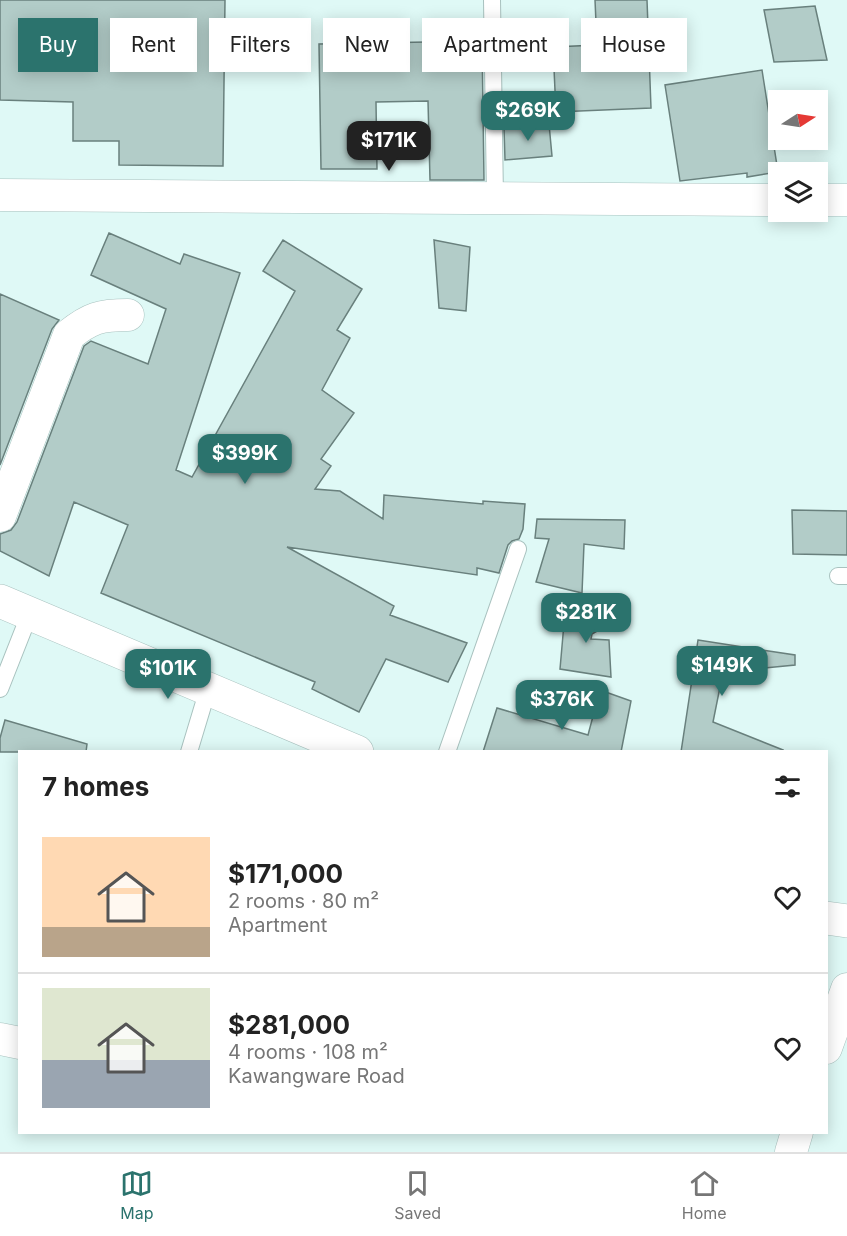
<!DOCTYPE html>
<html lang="en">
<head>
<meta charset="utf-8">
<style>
	body { margin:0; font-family:Inter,sans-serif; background:#f6f6f6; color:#222; height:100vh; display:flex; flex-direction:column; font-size:22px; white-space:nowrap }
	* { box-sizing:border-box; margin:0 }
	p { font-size:20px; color:#767676 }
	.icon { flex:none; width:33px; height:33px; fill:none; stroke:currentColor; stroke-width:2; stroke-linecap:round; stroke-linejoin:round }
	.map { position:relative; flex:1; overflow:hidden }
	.panel { position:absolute; left:18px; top:750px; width:810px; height:384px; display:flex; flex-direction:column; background:#fff; border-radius:0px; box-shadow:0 3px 15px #0003 }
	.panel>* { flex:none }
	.guide { position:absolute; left:18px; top:18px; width:812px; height:54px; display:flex; gap:12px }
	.needle { width:39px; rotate:78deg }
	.controls { position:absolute; left:768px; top:90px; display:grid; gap:12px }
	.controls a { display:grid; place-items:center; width:60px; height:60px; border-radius:0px; background:#fff; box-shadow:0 3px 15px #0003; font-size:30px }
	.price { position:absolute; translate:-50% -51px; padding:0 14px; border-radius:12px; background:#2b736d; color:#fff; font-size:20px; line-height:39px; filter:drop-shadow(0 2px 3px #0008) }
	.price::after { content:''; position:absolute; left:50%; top:36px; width:18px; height:14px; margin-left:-9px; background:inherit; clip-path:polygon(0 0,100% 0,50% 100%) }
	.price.current { background:#222; color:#fff }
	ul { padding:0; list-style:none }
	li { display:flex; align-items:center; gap:18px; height:150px; padding:0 24px }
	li+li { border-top:2px solid #e0e0e0 }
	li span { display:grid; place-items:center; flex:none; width:168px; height:120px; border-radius:0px; color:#555 }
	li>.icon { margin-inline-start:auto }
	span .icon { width:72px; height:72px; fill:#fffc; stroke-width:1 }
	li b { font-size:26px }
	h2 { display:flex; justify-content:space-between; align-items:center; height:72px; padding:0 24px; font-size:26px }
	.chip { padding:0 21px; border-radius:0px; background:#fff; box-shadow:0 3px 15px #0003; font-size:21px; line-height:54px }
	.chip.current { background:#2b736d; color:#fff }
	.menu { display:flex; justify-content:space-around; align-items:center; height:84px; border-top:2px solid #e0e0e0; background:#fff; font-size:16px; color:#767676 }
	.menu a { display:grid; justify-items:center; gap:3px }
	.menu .current { color:#2b736d }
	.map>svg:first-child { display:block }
	.building { fill:#b2ccc8; stroke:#69807d; stroke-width:1.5 }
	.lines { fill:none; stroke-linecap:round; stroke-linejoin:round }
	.service-casing { stroke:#a9c2bf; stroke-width:18 }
	.minor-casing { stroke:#a9c2bf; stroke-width:33 }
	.tertiary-casing { stroke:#a9c2bf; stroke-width:34 }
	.service { stroke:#fff; stroke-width:16 }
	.minor { stroke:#fff; stroke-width:32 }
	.tertiary { stroke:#fff; stroke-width:33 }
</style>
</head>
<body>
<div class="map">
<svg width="847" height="1152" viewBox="0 0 847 1152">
	<rect width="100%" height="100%" fill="#dff9f6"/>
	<!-- building -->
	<path class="building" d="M0,0h225l-2,166 -104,-1v-24h-46v-39l-73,-2z
		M595,0h52l4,108 -95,4 -3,-65 44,-2z
		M815,6l12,54 -53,2 -10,-52z
		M482,41l2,139h-54l-2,-79 -52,1 1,67h-56l-2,-125z
		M762,70l16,102 -31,5v-4l-67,8 -15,-96z
		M549,124l3,32 -47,4 -1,-32z
		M109,233l71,31 4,-10 56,19 -64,197 16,7 103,-186 -32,-20 20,-31 79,49 -25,41 13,8 -28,52 32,23 -33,46 10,7 -16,23 25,2 43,28 1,-24 99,9v-3l42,3 -2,25 -4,10 -7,2 -4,4 -9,28 -22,-5v7l-190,-28 107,59 -4,9 77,28 -19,39 -62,-23 -27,53 -47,-23 3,-7 -214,-89 27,-68 -54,-23 -25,74 -49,-25v-17l11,-4 6,-8 67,-176 7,-5 57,23 18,-55 -75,-34z
		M434,240l36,7 -4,64 -27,-3z
		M0,294l59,26 -7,9 -52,136z
		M792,510l55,1v44l-54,-1z
		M537,519l88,1 -1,29 -40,-5 -2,49 -46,-11 13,-43 -14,-1z
		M565,612l56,5 -29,17 -1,5 18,1 2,37 -51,-8z
		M698,640l97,15v10l-72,7 -10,50 70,28 -1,2h-101z
		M600,690l31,11 -10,51h-138l14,-44 91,27z
		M5,720l82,24 -1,8h-86v-14z"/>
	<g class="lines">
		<defs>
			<path id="service" d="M492,0l3,198
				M838,576h9
				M0,689l30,-76
				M189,752l19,-63
				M447,752l71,-203"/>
			<path id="minor" d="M0,195l778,5
				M818,200h29
				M0,516l69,-181c21,-17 31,-20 59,-20
				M0,1039l20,4
				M826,1048l21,-59
				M791,1152l6,-20"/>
			<path id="tertiary" d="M0,601l357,151
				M826,918l21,3"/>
		</defs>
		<!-- service casing -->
		<use href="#service" class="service-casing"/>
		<!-- minor casing -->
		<use href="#minor" class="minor-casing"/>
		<!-- tertiary casing -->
		<use href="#tertiary" class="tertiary-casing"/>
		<!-- service -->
		<use href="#service" class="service"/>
		<!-- minor -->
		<use href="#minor" class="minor"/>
		<!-- tertiary -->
		<use href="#tertiary" class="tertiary"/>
	</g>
</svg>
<div class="controls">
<a><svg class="needle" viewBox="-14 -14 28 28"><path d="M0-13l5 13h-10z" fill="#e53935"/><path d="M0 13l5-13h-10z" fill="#767676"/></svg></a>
<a><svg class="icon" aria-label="layers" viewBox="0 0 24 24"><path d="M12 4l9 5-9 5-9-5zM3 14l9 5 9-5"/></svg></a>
</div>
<b class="price" style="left:528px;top:142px">$269K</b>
<b class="price current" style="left:389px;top:172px">$171K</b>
<b class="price" style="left:245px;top:485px">$399K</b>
<b class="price" style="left:586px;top:644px">$281K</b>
<b class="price" style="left:722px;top:697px">$149K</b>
<b class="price" style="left:168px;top:700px">$101K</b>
<b class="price" style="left:562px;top:731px">$376K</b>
<div class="guide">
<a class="chip current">Buy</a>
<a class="chip">Rent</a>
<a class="chip">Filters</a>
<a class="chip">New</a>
<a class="chip">Apartment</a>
<a class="chip">House</a>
</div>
<section class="panel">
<h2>7 homes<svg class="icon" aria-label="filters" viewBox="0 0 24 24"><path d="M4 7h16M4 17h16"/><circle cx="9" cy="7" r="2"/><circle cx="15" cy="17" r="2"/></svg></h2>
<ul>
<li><span style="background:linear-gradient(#ffd9b3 75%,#b9a48a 0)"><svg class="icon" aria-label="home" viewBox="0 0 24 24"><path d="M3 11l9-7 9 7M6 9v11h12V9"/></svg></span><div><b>$171,000</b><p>2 rooms · 80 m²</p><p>Apartment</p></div><svg class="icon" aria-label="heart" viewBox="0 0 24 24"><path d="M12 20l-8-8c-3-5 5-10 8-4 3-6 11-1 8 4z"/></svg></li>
<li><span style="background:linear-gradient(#dfe7d0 60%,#9aa5b1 0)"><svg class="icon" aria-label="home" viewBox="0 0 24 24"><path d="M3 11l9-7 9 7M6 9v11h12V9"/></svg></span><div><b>$281,000</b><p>4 rooms · 108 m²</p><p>Kawangware Road</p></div><svg class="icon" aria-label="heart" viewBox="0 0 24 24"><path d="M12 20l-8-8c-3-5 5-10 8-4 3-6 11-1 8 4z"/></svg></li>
</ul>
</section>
</div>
<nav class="menu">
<a class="current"><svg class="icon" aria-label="map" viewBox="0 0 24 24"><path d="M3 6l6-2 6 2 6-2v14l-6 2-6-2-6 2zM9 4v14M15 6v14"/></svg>Map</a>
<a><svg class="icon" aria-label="saved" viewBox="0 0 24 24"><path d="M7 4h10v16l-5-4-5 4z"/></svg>Saved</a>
<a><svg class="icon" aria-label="home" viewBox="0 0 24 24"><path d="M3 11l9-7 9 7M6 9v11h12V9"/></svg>Home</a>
</nav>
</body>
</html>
